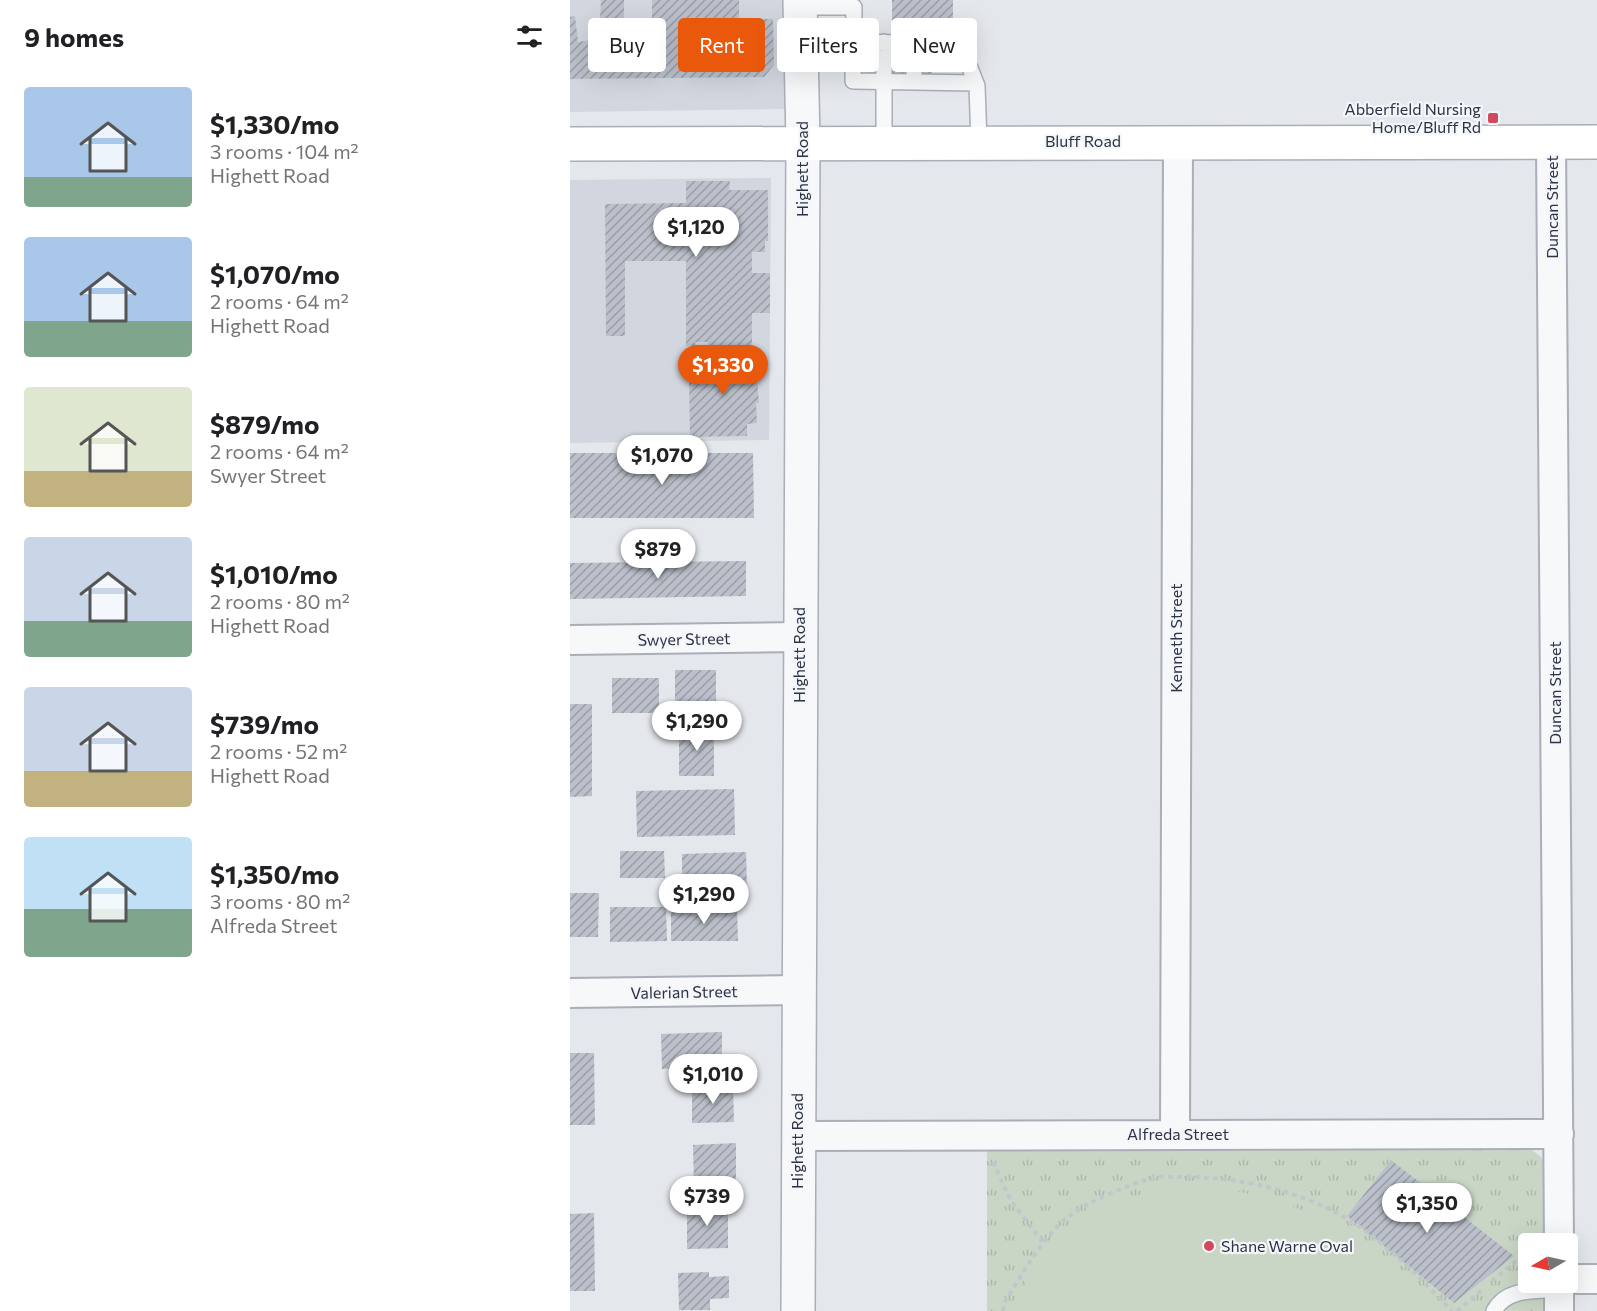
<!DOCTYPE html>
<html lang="en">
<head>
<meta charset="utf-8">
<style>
	body { margin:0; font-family:Commissioner,sans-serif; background:#f6f6f6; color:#202124; height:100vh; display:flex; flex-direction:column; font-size:22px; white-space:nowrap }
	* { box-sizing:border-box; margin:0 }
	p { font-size:20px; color:#757577 }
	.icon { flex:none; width:33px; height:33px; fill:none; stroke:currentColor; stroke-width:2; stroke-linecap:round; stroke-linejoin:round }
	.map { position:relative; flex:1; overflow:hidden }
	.panel { display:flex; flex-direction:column; background:#fff; width:570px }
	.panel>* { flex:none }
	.banner { position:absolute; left:18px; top:18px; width:570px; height:54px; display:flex; gap:12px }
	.needle { width:39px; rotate:261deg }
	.fabs { position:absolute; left:948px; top:1233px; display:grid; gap:12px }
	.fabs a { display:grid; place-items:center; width:60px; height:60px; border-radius:6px; background:#fff; box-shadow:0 6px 24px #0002; font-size:30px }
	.price { position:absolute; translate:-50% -51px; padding:0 14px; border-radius:21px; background:#fff; color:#222; font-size:20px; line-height:39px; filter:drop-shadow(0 2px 3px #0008) }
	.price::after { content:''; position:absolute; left:50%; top:36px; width:18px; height:14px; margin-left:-9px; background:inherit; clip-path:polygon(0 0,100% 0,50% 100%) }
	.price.current { background:#ea580c; color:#fff }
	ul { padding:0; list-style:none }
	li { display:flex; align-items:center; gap:18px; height:150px; padding:0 24px }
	li span { display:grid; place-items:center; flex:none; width:168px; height:120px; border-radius:6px; color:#555 }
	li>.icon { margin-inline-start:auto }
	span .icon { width:72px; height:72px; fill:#fffc; stroke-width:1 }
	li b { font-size:26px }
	h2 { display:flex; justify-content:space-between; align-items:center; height:72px; padding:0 24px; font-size:26px }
	.chip { padding:0 21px; border-radius:6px; background:#fff; box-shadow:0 6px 24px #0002; font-size:21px; line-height:54px }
	.chip.current { background:#ea580c; color:#fff }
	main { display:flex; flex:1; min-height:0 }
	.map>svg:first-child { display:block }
	.built { fill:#d2d6de }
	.park { fill:url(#park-tufts) }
	.pitch { fill:#c9d6c5 }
	.building { fill:url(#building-hatch) }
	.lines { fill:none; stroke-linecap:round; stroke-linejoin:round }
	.service-casing { stroke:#a9aeb7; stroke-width:18 }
	.minor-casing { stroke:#a9aeb7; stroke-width:32 }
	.tertiary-casing { stroke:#a9aeb7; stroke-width:36 }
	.secondary-casing { stroke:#a9aeb7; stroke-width:36 }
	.path { stroke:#c2c5cb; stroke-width:4; stroke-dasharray:4.5 4.5; stroke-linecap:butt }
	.service { stroke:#f7f8fa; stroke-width:15 }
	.minor { stroke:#f7f8fa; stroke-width:28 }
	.tertiary { stroke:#f7f8fa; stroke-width:33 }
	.secondary { stroke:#fff; stroke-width:33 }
	.poi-dot { fill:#d1495b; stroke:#f4f6f9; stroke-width:2 }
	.labels { text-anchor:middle; stroke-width:4.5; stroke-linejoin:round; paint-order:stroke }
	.poi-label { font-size:16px; fill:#2b3445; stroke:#f4f6f9; text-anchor:end }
	.street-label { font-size:16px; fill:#2b3445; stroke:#f4f6f9 }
</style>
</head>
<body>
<main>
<section class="panel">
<h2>9 homes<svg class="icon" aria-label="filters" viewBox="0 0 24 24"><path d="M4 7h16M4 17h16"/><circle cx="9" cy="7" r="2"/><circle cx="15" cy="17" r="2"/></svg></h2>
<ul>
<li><span style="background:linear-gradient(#a9c7e8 75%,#7fa58c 0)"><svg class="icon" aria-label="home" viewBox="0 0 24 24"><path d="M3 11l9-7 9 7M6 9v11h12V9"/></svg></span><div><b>$1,330/mo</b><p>3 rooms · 104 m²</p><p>Highett Road</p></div></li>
<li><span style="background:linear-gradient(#a9c7e8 70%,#7fa58c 0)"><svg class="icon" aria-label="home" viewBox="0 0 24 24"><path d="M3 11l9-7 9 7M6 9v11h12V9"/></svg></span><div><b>$1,070/mo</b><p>2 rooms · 64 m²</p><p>Highett Road</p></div></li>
<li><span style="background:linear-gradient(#dfe7d0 70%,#c2b280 0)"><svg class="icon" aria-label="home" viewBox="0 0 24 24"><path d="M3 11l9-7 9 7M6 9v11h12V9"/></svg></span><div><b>$879/mo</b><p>2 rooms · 64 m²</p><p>Swyer Street</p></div></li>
<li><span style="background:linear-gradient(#c9d6e8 70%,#7fa58c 0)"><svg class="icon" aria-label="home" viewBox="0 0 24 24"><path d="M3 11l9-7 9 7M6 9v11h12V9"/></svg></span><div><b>$1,010/mo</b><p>2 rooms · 80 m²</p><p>Highett Road</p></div></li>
<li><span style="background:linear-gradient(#c9d6e8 70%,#c2b280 0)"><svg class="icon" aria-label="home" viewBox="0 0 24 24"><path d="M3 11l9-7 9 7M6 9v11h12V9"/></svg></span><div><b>$739/mo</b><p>2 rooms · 52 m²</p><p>Highett Road</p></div></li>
<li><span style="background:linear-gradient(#bfe0f5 60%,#7fa58c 0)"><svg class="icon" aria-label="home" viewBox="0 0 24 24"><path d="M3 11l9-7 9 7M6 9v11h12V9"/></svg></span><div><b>$1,350/mo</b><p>3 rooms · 80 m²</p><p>Alfreda Street</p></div></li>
</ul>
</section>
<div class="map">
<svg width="1027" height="1311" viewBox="0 0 1027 1311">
	<defs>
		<pattern id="park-tufts" width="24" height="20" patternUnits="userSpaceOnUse" patternTransform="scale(1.5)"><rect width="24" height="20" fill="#c9d6c5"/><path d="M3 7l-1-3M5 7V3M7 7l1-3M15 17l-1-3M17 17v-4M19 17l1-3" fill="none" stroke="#adb8ab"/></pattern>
		<pattern id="building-hatch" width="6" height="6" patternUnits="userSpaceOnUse" patternTransform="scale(1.5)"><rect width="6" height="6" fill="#bbc0ca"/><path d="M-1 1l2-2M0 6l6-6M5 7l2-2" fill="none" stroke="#989da6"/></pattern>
	</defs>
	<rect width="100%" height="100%" fill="#e4e7ec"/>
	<!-- built -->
	<path class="built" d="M0,0h216v109l-216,3z
		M201,178l-2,262 -199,3v-263z"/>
	<!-- park -->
	<path class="park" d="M417,1147l543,1 11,9 4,7 2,79 -19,1v38l19,1v28h-560z"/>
	<!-- pitch -->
	<path class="pitch" d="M634,1187c97,9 169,50 231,124h-422c34,-91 98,-122 191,-124z"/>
	<!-- building -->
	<path class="building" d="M31,0h23v32l28,1v-33h87v19h34l1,46 -10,12 -194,2v-62l5,-1 3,26 21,-3z
		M322,0h61v32h-61z
		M300,50l62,1v34l-63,-1z
		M116,181h44l-1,9h39v51h-3v11h-13v21h18v40h-18v34h-44v-5h-13l1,4h-10v-85h-61v75h-19l-1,-132 81,-1z
		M185,355l4,48h-3l1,20 -10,1v12l-57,1 -1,-61 3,-1v-18z
		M0,453h183l1,65h-184z
		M176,561v35l-176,3v-36z
		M105,670h41v49h-41z
		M42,678h47v35h-47z
		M0,704h22v92l-22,1z
		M109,729h35v47h-35z
		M164,789l1,46 -98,2 -1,-46z
		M50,851h44l1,27h-45z
		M176,852l1,35 -65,1v-34z
		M0,893h29l-1,44h-28z
		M40,907h56l1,34 -57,1z
		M101,908h66l1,33h-67z
		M152,1032v35l-60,2 -1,-35z
		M0,1053h24l1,72h-25z
		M163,1086l1,36 -42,1v-36z
		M166,1143v44l-42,2 -1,-44z
		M821,1160l123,96 -60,47 -107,-87z
		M117,1205h41v43l-41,1z
		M24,1213l1,78h-25v-77z
		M139,1272v5l20,-1v22l-19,1v11h-31l-1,-37z"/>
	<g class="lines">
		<defs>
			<path id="service" d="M230,7h54l-1,74 123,2
				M284,42l89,2 14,6 13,18 7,18 2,56
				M231,55h53
				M344,82v-39
				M314,142v-100
				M924,1311c12,-23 41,-20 65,-22"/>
			<path id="minor" d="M981,142l8,1102
				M0,640l229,-3
				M0,993l228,-3
				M605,1134l3,-993
				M227,1136l762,-2
				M998,1279h29
				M989,1282v29"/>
			<path id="tertiary" d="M228,1311l5,-1169 -3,-142"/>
			<path id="secondary" d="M0,144l1027,-2"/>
		</defs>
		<!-- service casing -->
		<use href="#service" class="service-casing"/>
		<!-- minor casing -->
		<use href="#minor" class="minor-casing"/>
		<!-- tertiary casing -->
		<use href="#tertiary" class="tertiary-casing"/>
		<!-- secondary casing -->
		<use href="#secondary" class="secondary-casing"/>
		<!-- path -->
		<path class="path" d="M423,1162l18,39 33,43
			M922,1281l36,-30
			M433,1311l1,-8c19,-30 37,-64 65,-87 20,-15 59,-31 83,-38 8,-2 19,-1 27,-1 59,-1 125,14 175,46 36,24 68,57 98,88
			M887,1311l27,-23"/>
		<!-- service -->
		<use href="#service" class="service"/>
		<!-- minor -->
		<use href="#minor" class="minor"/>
		<!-- tertiary -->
		<use href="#tertiary" class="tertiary"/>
		<!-- secondary -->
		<use href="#secondary" class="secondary"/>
	</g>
	<!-- markers -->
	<g class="poi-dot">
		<rect x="917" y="112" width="12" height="12" rx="3"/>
		<circle cx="639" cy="1246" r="6"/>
	</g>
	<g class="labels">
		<!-- poi labels -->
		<g class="poi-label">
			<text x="911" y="115">Abberfield Nursing<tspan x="911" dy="18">Home/Bluff Rd</tspan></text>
			<text x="651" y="1252" text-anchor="start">Shane Warne Oval</text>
		</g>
		<!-- street labels -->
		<g class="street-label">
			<text x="513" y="147">Bluff Road</text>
			<text transform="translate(232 169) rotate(-90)" y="6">Highett Road</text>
			<text transform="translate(982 207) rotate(-90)" y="6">Duncan Street</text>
			<text transform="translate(606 638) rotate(-90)" y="6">Kenneth Street</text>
			<text transform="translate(114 639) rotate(-1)" y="6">Swyer Street</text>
			<text transform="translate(229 655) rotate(-90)" y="6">Highett Road</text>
			<text transform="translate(985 693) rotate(-90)" y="6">Duncan Street</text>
			<text transform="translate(114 992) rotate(-1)" y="6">Valerian Street</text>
			<text x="608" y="1140">Alfreda Street</text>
			<text transform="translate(227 1141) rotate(-90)" y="6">Highett Road</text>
		</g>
	</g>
</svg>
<div class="fabs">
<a><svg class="needle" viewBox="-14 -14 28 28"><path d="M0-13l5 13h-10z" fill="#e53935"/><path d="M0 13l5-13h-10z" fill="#757577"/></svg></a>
</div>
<b class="price" style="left:126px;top:258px">$1,120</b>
<b class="price current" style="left:153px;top:396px">$1,330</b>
<b class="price" style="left:92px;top:486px">$1,070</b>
<b class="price" style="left:88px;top:580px">$879</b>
<b class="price" style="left:127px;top:752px">$1,290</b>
<b class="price" style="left:134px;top:925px">$1,290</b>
<b class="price" style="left:143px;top:1105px">$1,010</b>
<b class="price" style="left:137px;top:1227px">$739</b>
<b class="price" style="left:857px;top:1234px">$1,350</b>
<div class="banner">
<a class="chip">Buy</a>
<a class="chip current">Rent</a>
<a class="chip">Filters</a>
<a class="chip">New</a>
</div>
</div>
</main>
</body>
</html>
